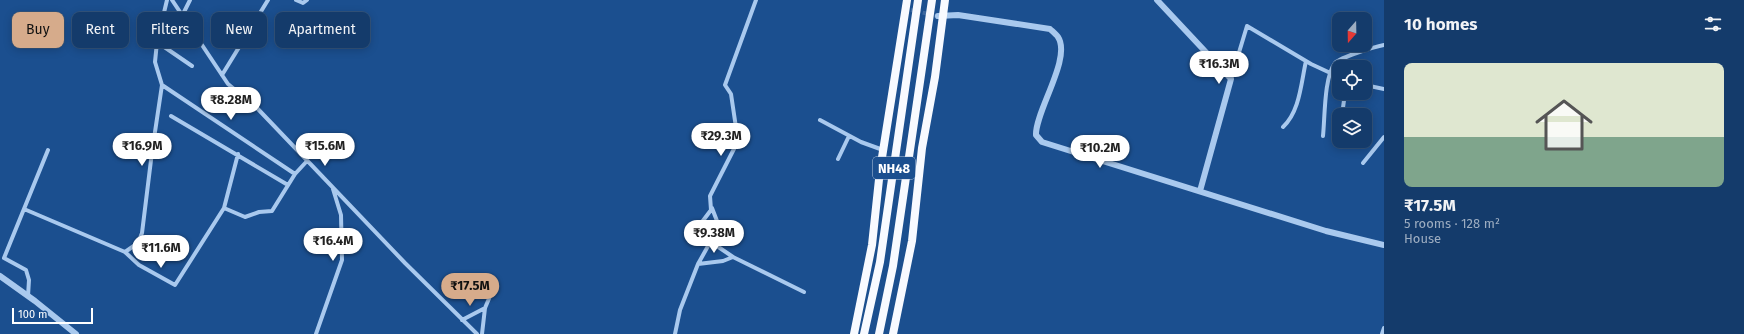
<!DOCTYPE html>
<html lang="en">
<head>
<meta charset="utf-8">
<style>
	body { margin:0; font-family:"Fira Sans",sans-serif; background:#1d4271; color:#f1f3f6; height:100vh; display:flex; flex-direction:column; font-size:15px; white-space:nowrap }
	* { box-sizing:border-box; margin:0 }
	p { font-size:13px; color:#9dadc1 }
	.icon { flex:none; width:22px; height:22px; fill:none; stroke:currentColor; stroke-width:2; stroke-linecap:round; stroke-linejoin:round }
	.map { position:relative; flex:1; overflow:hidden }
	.details { display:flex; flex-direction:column; background:#143b6b; width:360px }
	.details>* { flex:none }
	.top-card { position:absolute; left:12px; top:12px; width:380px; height:36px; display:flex; gap:8px }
	.needle { width:26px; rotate:200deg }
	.fabs { position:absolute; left:1332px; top:12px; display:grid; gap:8px }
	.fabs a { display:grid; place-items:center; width:40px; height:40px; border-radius:8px; background:#143b6b; box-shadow:0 2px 10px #0003,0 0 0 1px #33557e; font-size:20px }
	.scale { position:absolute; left:12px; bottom:10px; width:81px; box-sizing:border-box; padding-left:4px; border:2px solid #fff; border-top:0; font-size:11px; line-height:14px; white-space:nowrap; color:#fff; -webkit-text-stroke:3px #1b4f8f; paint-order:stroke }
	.price { position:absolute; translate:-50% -34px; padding:0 9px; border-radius:14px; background:#fff; color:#222; font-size:13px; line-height:26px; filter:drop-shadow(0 1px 2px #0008) }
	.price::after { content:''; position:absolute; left:50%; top:24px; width:12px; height:9px; margin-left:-6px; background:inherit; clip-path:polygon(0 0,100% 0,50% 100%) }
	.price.on { background:#d6ab8b; color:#111 }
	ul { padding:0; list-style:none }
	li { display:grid; align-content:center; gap:8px; height:212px; padding:0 20px }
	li+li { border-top:1px solid #33557e }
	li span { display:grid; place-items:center; height:124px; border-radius:8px; color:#555 }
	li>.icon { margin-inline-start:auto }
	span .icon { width:72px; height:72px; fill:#fffc; stroke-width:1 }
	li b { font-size:17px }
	h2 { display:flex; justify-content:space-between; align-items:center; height:48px; padding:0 20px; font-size:17px }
	.chip { padding:0 14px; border-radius:8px; background:#143b6b; box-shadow:0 2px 10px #0003,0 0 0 1px #33557e; font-size:14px; line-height:36px }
	.chip.on { background:#d6ab8b; color:#111 }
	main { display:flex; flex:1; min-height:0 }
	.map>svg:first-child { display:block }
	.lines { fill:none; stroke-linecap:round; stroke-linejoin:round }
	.minor-tunnel { stroke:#3d69a0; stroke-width:4; stroke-dasharray:4 2; stroke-linecap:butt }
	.minor { stroke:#a9c9ee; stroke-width:4 }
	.tertiary { stroke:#a9c9ee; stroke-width:6 }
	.trunk { stroke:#f8faff; stroke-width:8 }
	.labels { text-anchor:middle; stroke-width:4; stroke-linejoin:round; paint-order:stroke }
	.shield { fill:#1b4f8f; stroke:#bbcadd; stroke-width:1 }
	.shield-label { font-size:13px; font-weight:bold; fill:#fff }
</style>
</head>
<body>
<main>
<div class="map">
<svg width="1384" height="334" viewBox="0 0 1384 334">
	<rect width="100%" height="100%" fill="#1b4f8f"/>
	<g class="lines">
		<!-- minor-tunnel -->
		<path class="minor-tunnel" d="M911,10l27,6"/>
		<!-- minor -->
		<path class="minor" d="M167,0l-10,42 -2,20 7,23 133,89
			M172,0l56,84 28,23 149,156 72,71
			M296,0l7,3 4,-3
			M182,16l8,-16
			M157,42l35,24
			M222,75l46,-75
			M1231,79l16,-53 64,38 28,13
			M1365,85l19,4
			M1342,115l3,-22
			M171,116l117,69
			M820,120l41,22 22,8
			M1283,127c17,-16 18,-44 23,-66
			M1323,136c2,-19 1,-59 12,-73 6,-6 39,-16 49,-18
			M1339,142v-3
			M838,159l11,-23
			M1363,163l21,-26
			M224,208l21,9 14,-5 13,-1 23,-37 12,-13
			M24,209l101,43 14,13 36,20 49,-77 14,-54
			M699,226l12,-16 -1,-14 28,-55 -7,-47 -6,-9 31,-85
			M711,242l22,15 71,35
			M125,252l13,-9 4,-10 10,-81 10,-67
			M698,264l25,-3 10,-4
			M28,296l1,-16 -3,-10 -22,-12 44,-108
			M462,320l23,-12
			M316,334l26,-74 -1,-45 -8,-26
			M482,334l3,-26 11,-26
			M675,334l5,-24 18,-46 19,-34v-9l-5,-13
			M1382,334l2,-6"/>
		<!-- tertiary -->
		<path class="tertiary" d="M1157,0l74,79 -31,112
			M938,16l20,-1 92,14c2,2 6,5 8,8 14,21 -23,75 -22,98l6,7 284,89 58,14
			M0,276l35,25 41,33"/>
		<!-- trunk -->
		<path class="trunk" d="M854,334l18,-89 8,-75 27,-170
			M864,334l16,-72 38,-262
			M879,334l14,-68 39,-266
			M893,334l19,-93 10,-93 13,-71 10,-77"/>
	</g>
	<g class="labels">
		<!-- shield labels -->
		<rect class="shield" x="873" y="157" width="42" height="22" rx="3"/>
		<g class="shield-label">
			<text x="894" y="173">NH48</text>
		</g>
	</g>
</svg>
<div class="fabs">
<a><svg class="needle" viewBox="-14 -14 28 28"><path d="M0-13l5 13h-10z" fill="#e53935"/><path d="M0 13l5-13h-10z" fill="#9dadc1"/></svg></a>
<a><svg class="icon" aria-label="locate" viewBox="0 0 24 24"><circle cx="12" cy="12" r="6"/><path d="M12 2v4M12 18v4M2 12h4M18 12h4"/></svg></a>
<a><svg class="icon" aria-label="layers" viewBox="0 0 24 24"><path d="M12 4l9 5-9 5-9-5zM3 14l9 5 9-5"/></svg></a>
</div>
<div class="scale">100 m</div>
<b class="price" style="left:1219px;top:85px">₹16.3M</b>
<b class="price" style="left:231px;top:121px">₹8.28M</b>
<b class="price" style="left:721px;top:157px">₹29.3M</b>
<b class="price" style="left:142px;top:167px">₹16.9M</b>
<b class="price" style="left:325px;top:167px">₹15.6M</b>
<b class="price" style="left:1100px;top:169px">₹10.2M</b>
<b class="price" style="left:714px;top:254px">₹9.38M</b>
<b class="price" style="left:333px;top:262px">₹16.4M</b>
<b class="price" style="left:161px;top:269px">₹11.6M</b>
<b class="price on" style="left:470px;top:307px">₹17.5M</b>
<div class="top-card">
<a class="chip on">Buy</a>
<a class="chip">Rent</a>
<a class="chip">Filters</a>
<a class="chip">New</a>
<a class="chip">Apartment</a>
</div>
</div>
<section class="details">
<h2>10 homes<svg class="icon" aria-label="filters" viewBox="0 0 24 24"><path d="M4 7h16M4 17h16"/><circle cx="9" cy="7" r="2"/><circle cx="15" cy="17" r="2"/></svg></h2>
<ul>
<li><span style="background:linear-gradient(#dfe7d0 60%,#7fa58c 0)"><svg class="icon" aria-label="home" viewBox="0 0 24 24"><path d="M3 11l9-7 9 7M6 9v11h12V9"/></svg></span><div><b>₹17.5M</b><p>5 rooms · 128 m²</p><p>House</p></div></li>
</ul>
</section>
</main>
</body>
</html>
